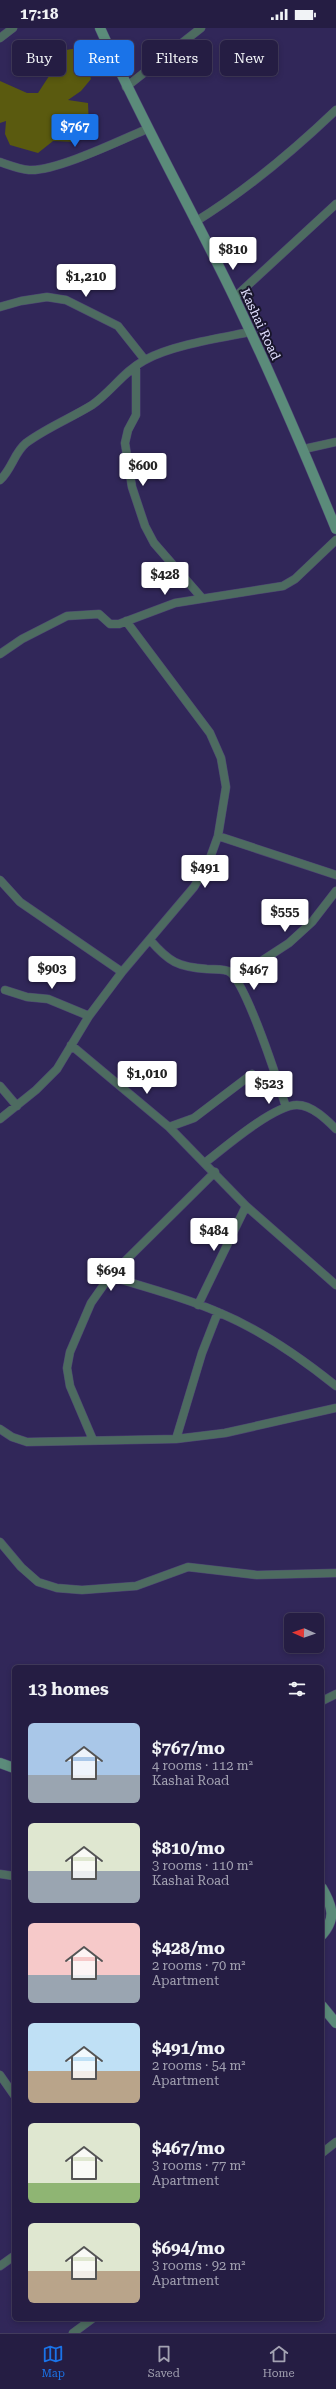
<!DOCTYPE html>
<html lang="en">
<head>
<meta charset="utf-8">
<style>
	body { margin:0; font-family:"Roboto Serif",serif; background:#2d264a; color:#f1f3f6; height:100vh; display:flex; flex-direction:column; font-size:15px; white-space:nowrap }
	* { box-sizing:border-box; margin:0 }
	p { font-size:13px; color:#a3a2b2 }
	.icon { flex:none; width:22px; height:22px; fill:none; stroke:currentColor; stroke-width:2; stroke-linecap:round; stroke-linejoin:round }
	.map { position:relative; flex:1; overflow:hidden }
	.sheet { position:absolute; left:12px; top:1637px; width:312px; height:656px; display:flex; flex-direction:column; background:#251d43; border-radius:6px; box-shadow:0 2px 6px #0003,0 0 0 1px #423b5c }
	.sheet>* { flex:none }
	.top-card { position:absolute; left:12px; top:12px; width:312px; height:36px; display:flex; gap:8px }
	.needle { width:26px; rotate:272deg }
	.buttons { position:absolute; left:284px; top:1585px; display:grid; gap:8px }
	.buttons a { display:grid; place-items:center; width:40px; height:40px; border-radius:6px; background:#251d43; box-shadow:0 2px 6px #0003,0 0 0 1px #423b5c; font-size:20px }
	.price { position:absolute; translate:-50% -34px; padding:0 9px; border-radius:4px; background:#fff; color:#222; font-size:13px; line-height:26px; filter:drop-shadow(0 1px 2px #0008) }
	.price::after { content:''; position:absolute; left:50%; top:24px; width:12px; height:9px; margin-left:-6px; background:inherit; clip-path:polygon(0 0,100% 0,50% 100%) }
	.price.current { background:#1a73e8; color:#fff }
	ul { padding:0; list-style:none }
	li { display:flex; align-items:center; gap:12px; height:100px; padding:0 16px }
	li span { display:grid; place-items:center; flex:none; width:112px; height:80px; border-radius:6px; color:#555 }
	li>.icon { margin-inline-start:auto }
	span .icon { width:48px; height:48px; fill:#fffc; stroke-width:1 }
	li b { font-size:17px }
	h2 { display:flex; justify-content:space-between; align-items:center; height:48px; padding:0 16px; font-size:17px }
	.tag { padding:0 14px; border-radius:6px; background:#251d43; box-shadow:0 2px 6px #0003,0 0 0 1px #423b5c; font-size:14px; line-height:36px }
	.tag.current { background:#1a73e8; color:#fff }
	.status { display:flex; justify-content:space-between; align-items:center; height:28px; padding:0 20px; background:#251d43; direction:ltr }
	.status svg { height:11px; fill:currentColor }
	.dock { display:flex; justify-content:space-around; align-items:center; height:56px; border-top:1px solid #423b5c; background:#251d43; font-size:11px; color:#a3a2b2 }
	.dock a { display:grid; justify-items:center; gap:2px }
	.dock .current { color:#1a73e8 }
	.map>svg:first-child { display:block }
	.green { fill:#5a5a0f }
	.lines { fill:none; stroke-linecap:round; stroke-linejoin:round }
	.street-casing { stroke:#4d4473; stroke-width:9 }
	.secondary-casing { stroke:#4d4473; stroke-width:11 }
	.street { stroke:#4d6b60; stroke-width:8 }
	.secondary { stroke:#5b8b7a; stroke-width:10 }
	.labels { text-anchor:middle; stroke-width:4; stroke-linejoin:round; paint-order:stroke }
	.street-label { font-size:13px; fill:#e1dffe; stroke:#18152b }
</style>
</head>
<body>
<div class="status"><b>17:18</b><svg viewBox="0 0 49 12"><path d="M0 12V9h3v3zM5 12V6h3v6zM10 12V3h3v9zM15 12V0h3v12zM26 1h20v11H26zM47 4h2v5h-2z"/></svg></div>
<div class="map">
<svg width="336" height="2305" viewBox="0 0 336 2305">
	<rect width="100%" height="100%" fill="#312759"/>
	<!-- green -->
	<path class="green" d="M78,20l8,15 5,16 -10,12 -13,9 20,3 1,25 -14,14 -22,-1 -15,12 -28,-8 -5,-11 1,-13 -6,2v-42l27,12h11l28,-43z"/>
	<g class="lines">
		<defs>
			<path id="street" d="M0,10l13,-10
				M126,59l75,-59
				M0,134c9,3 19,7 29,8 26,2 92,-30 118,-41
				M195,194c52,-32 97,-70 141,-112
				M234,270l102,-94
				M0,279l21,-6 26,-4 19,3 52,26 27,34
				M136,338v49l-8,15 -3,13 7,44 13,39 9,17 47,54
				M304,421l32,-7
				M0,452c12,-11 14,-27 26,-37 20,-15 45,-25 66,-38 19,-13 32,-34 53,-45 27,-15 75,-22 105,-28
				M0,626l22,-15 45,-23 32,-2 11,10h9l56,-21 108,-17 12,-7 41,-39
				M218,808l118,39
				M0,852l20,22 102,70
				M150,912c19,22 28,27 57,29 7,0 15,0 21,2 17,7 51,114 58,136
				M237,949l52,-34 23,-21 24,-31
				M5,962l22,7 21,2 41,17
				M71,1017l98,82 77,79 90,79
				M0,1058l17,20
				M0,1091l36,-29 21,-21 32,-53 33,-44 72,-85 15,-26 9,-25 8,-49 -5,-29 -11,-25 -84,-112
				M169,1099l25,-9 58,-44
				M206,1134c19,-15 68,-57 91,-57 15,0 30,15 39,24
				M110,1248c36,12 75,21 110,37 43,18 80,44 116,73
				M198,1277l48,-99
				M0,1401l12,8 15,5 149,-3 49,-6 111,-25
				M176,1411l26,-86 16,-41
				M93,1412l-23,-54 -3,-18 3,-16 21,-49 19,-27 105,-104
				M0,1514l21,25 17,15 19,6 25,2 54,-4 52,-19 69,8 79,-2
				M322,1673l14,-7
				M0,1846l14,2
				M0,2047l14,20
				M322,2125l14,-11
				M0,2238l14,-10
				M73,2305l19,-14"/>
			<path id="secondary" d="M100,0c41,92 91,180 135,271 36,75 69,152 101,230
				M0,1735l14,5
				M322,1860c11,19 14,31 0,47
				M322,1978l14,17"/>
		</defs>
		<!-- street casing -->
		<use href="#street" class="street-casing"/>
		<!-- secondary casing -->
		<use href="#secondary" class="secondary-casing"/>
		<!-- street -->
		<use href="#street" class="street"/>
		<!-- secondary -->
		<use href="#secondary" class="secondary"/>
	</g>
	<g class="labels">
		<!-- street labels -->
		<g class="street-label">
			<text transform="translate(261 296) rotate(65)" y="5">Kashai Road</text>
		</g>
	</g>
</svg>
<div class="buttons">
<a><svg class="needle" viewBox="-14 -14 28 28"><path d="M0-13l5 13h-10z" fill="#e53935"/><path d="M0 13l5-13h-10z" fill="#a3a2b2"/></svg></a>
</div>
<b class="price current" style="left:75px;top:120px">$767</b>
<b class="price" style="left:233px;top:243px">$810</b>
<b class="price" style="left:86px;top:270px">$1,210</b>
<b class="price" style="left:143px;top:459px">$600</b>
<b class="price" style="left:165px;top:568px">$428</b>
<b class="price" style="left:205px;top:861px">$491</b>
<b class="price" style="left:285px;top:905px">$555</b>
<b class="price" style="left:52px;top:962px">$903</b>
<b class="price" style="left:254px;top:963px">$467</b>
<b class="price" style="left:147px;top:1067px">$1,010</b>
<b class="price" style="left:269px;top:1077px">$523</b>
<b class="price" style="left:214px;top:1224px">$484</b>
<b class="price" style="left:111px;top:1264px">$694</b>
<div class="top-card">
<a class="tag">Buy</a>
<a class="tag current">Rent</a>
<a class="tag">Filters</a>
<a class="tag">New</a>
</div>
<section class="sheet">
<h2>13 homes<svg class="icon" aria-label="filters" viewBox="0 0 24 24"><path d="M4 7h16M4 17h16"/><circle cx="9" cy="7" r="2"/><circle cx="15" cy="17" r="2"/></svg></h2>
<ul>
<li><span style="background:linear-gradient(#a9c7e8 65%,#9aa5b1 0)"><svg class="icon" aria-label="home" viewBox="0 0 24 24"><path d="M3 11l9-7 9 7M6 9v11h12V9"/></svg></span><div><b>$767/mo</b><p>4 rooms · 112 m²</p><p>Kashai Road</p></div></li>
<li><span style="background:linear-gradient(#dfe7d0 60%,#9aa5b1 0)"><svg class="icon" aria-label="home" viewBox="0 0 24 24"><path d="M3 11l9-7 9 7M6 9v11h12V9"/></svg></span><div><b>$810/mo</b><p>3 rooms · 110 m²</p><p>Kashai Road</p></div></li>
<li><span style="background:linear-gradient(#f6c9c9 65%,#9aa5b1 0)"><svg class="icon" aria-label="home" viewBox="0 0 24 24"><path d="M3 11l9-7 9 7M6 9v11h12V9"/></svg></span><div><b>$428/mo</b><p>2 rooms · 70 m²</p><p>Apartment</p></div></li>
<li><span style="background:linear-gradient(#bfe0f5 60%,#b9a48a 0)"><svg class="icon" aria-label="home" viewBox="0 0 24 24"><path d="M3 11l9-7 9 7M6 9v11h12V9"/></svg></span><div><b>$491/mo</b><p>2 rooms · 54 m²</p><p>Apartment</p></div></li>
<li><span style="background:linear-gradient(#dfe7d0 75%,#8fb573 0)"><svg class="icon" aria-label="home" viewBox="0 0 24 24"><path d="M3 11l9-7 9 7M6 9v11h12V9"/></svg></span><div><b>$467/mo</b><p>3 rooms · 77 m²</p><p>Apartment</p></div></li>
<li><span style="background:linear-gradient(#dfe7d0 60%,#b9a48a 0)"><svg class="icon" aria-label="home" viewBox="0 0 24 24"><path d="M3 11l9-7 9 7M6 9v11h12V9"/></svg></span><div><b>$694/mo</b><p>3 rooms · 92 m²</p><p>Apartment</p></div></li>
</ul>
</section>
</div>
<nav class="dock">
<a class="current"><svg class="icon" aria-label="map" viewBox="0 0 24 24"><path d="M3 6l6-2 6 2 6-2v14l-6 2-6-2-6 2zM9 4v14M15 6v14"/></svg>Map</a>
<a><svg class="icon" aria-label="saved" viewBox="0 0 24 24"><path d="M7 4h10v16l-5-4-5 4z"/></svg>Saved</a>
<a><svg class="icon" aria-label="home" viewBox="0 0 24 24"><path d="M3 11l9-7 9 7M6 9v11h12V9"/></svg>Home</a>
</nav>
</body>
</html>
